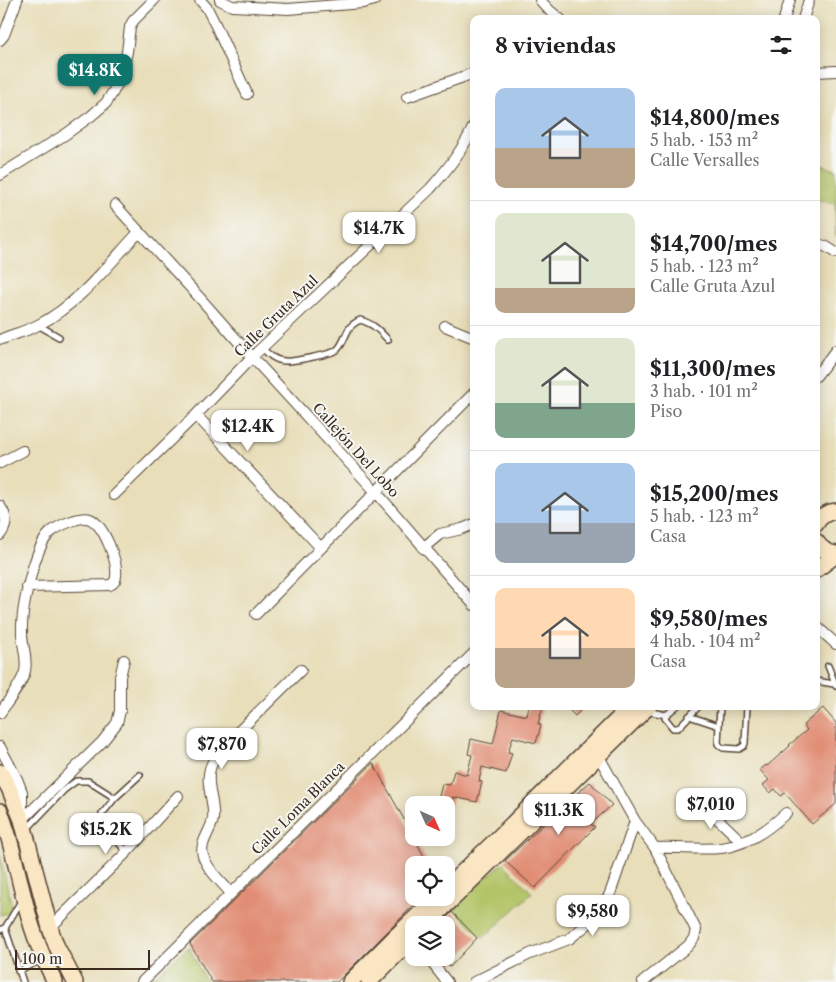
<!DOCTYPE html>
<html lang="es">
<head>
<meta charset="utf-8">
<style>
	body { margin:0; font-family:"Libre Caslon Text",serif; background:#f6f6f6; color:#202124; height:100vh; display:flex; flex-direction:column; font-size:19px; white-space:nowrap }
	* { box-sizing:border-box; margin:0 }
	p { font-size:16px; color:#757577 }
	.icon { flex:none; width:28px; height:28px; fill:none; stroke:currentColor; stroke-width:2; stroke-linecap:round; stroke-linejoin:round }
	.map { position:relative; flex:1; overflow:hidden }
	.details { position:absolute; left:470px; top:15px; width:350px; height:695px; display:flex; flex-direction:column; background:#fff; border-radius:10px; box-shadow:0 2px 12px #0003 }
	.details>* { flex:none }
	.needle { width:32px; rotate:135deg }
	.tools { position:absolute; left:405px; top:796px; display:grid; gap:10px }
	.tools a { display:grid; place-items:center; width:50px; height:50px; border-radius:10px; background:#fff; box-shadow:0 2px 12px #0003; font-size:25px }
	.scale { position:absolute; left:15px; bottom:12px; width:135px; box-sizing:border-box; padding-left:5px; border:2px solid #3b2a1e; border-top:0; font-size:14px; line-height:18px; white-space:nowrap; color:#3b2a1e; -webkit-text-stroke:4px #f6f6f2; paint-order:stroke }
	.price { position:absolute; translate:-50% -42px; padding:0 11px; border-radius:10px; background:#fff; color:#222; font-size:16px; line-height:32px; filter:drop-shadow(0 1px 2px #0008) }
	.price::after { content:''; position:absolute; left:50%; top:30px; width:15px; height:11px; margin-left:-8px; background:inherit; clip-path:polygon(0 0,100% 0,50% 100%) }
	.price.selected { background:#0f766e; color:#fff }
	ul { padding:0; list-style:none }
	li { display:flex; align-items:center; gap:15px; height:125px; padding:0 25px }
	li+li { border-top:1px solid #e0e0e0 }
	li span { display:grid; place-items:center; flex:none; width:140px; height:100px; border-radius:10px; color:#555 }
	li>.icon { margin-inline-start:auto }
	span .icon { width:60px; height:60px; fill:#fffc; stroke-width:1 }
	li b { font-size:21px }
	h2 { display:flex; justify-content:space-between; align-items:center; height:60px; padding:0 25px; font-size:21px }
	.map>svg:first-child { display:block }
	.green { fill:#b3c467; stroke:#777742 }
	.building { fill:#e18d74 }
	.lines { fill:none; stroke-linecap:round; stroke-linejoin:round }
	.lane-casing { stroke:#554535; stroke-width:8 }
	.street-casing { stroke:#554535; stroke-width:12 }
	.secondary-casing { stroke:#554535; stroke-width:18 }
	.lane { stroke:#fff; stroke-width:5 }
	.street { stroke:#fff; stroke-width:10 }
	.secondary { stroke:#fbe6c4; stroke-width:15 }
	.labels { text-anchor:middle; stroke-width:4; stroke-linejoin:round; paint-order:stroke }
	.street-label { font-size:14px; fill:#3b2a1e; stroke:#f6f6f2 }
</style>
</head>
<body>
<div class="map">
<svg width="836" height="982" viewBox="0 0 836 982">
	<rect width="100%" height="100%" fill="#f6f6f2"/>
	<filter id="ink" filterUnits="userSpaceOnUse"><feTurbulence type="fractalNoise" baseFrequency=".02" numOctaves="2"/><feDisplacementMap in="SourceGraphic" scale="10" xChannelSelector="R" yChannelSelector="G"/><feConvolveMatrix kernelMatrix="1 2 1 2 8 2 1 2 1" color-interpolation-filters="sRGB"/></filter>
	<filter id="wash" filterUnits="userSpaceOnUse"><feTurbulence type="fractalNoise" baseFrequency=".0096" numOctaves="4" result="noise"/><feDisplacementMap in="SourceGraphic" scale="20" xChannelSelector="R" yChannelSelector="G"/><feGaussianBlur stdDeviation="1.12" result="paint"/><feColorMatrix in="noise" values="0 0 0 0 0 0 0 0 0 0 0 0 0 0 0 0 0 1.4 0 .05"/><feComposite in="paint" operator="in"/></filter>
	<g filter="url(#wash)">
		<rect width="100%" height="100%" fill="#e8deb9"/>
		<!-- green -->
		<path class="green" d="M816,163l20,7v67l-1,-33 -19,-5z
			M0,855l13,57 -13,3z
			M503,863l29,30 -49,45 -31,-31z
			M189,947l17,35h-59z"/>
		<g id="blocks">
			<!-- building -->
			<path class="building" d="M529,706h14l-5,18 3,1 -5,18 -23,-6 -5,15 4,1 -6,20 -24,-6 -3,14 3,1 -5,20 -24,-5 -2,8h-14l5,-21 8,1 4,-14 13,4 5,-20 -4,-1 3,-15 22,5 8,-34 26,6z
				M565,706h20l-10,10z
				M823,708l13,15v81l-24,20 -27,-31 -4,3 -6,-7 -5,4 -7,-8 6,-5 -9,-10 6,-5 1,1 23,-20 -1,-1 18,-15 -4,-5z
				M373,763l56,102h-15v33h7l-84,84h-125l-22,-38z
				M590,782l22,23 -21,19 4,3 -60,61 -30,-27 61,-58z
				M413,797l22,5v3h-24z
				M452,912l25,26 -27,29 -10,-9h6v-33h-7z"/>
		</g>
	</g>
	<g filter="url(#ink)">
		<use href="#blocks" fill-opacity="0" stroke="#554535" stroke-width="1"/>
		<g class="lines">
			<defs>
				<path id="lane" d="M38,325l21,12
					M262,348c6,6 13,13 23,13 7,1 47,-7 52,-11 2,-2 4,-5 5,-7 7,-12 4,-16 18,-23 14,4 19,10 28,20
					M828,666l8,20
					M816,681l18,3
					M677,706l-11,9 -1,3 8,10h5l21,-22
					M720,706l-2,38 5,4 16,1 5,-3 1,-3 2,-37
					M647,711l19,4
					M689,716l30,10
					M27,829l37,-39 12,-9h12l27,17
					M127,852l-26,-29 1,-9 13,-16 25,-23
					M5,928l18,54
					M0,930l5,-2 16,-27
					M18,971l25,-12"/>
				<path id="street" d="M200,0l7,8 9,18 31,68
					M220,0l12,6 56,3 75,-6 12,-3
					M540,0l10,11 10,8
					M784,19l6,-19
					M803,19l6,-19
					M0,40l4,-5 13,-35
					M816,72l20,-1
					M407,97l67,-24
					M0,175l66,-41 25,-18 15,-13 7,-11 8,-15 6,-25 3,-25 3,-6 21,-21
					M115,205l84,92 53,60 124,135 98,113
					M816,244l9,2 11,7
					M445,326l29,12
					M2,339c12,-5 25,-8 36,-14 41,-21 70,-60 101,-93
					M816,376l20,-26
					M0,463l23,-12
					M114,495l82,-80
					M0,506c7,10 8,19 0,29
					M321,548l-125,-133 56,-58 178,-168c17,-19 34,-40 44,-64
					M423,548l17,-14 22,-5 12,-5
					M256,614l120,-122 98,-99
					M816,626l20,18
					M0,713c8,-12 22,-29 25,-42 3,-13 -3,-25 -3,-38 -1,-22 12,-87 29,-101 7,-6 30,-17 39,-13 14,6 28,43 26,57 0,5 -2,7 -6,9l-83,2
					M0,747l17,32 5,13v22
					M598,755l37,66 20,27 41,82 -2,8 -6,8 -45,36
					M697,799l45,43
					M22,820l80,-78 15,-19 3,-12v-34l4,-17
					M655,848c22,-1 45,2 66,0 25,-3 47,-18 65,-35
					M231,893c-10,-11 -23,-23 -28,-37 -4,-13 8,-25 10,-37 2,-17 -8,-34 -3,-50 2,-9 9,-16 14,-23l77,-76
					M50,928l77,-76 51,-56
					M428,958l19,24
					M142,982l332,-329
					M474,982l56,-28 39,-15 26,-21 9,-11 7,-16 24,-70"/>
				<path id="secondary" d="M816,524c4,-8 11,-12 20,-13
					M816,541c5,8 11,12 20,13
					M816,570l20,-15
					M0,772l9,16 13,32 28,108 6,17 19,37
					M0,811c13,33 18,68 28,102 6,24 16,47 27,69
					M446,888l49,-47 136,-135
					M426,925l223,-219
					M350,982l43,-43 43,-41
					M369,982l45,-45"/>
			</defs>
			<!-- lane casing -->
			<use href="#lane" class="lane-casing"/>
			<!-- street casing -->
			<use href="#street" class="street-casing"/>
			<!-- secondary casing -->
			<use href="#secondary" class="secondary-casing"/>
			<!-- lane -->
			<use href="#lane" class="lane"/>
			<!-- street -->
			<use href="#street" class="street"/>
			<!-- secondary -->
			<use href="#secondary" class="secondary"/>
		</g>
	</g>
	<g class="labels">
		<!-- street labels -->
		<g class="street-label">
			<text transform="translate(276 316) rotate(-44)" y="5">Calle Gruta Azul</text>
			<text transform="translate(356 450) rotate(48)" y="5">Callejón Del Lobo</text>
			<text transform="translate(298 808) rotate(-45)" y="5">Calle Loma Blanca</text>
		</g>
	</g>
</svg>
<div class="tools">
<a><svg class="needle" viewBox="-14 -14 28 28"><path d="M0-13l5 13h-10z" fill="#e53935"/><path d="M0 13l5-13h-10z" fill="#757577"/></svg></a>
<a><svg class="icon" aria-label="locate" viewBox="0 0 24 24"><circle cx="12" cy="12" r="6"/><path d="M12 2v4M12 18v4M2 12h4M18 12h4"/></svg></a>
<a><svg class="icon" aria-label="layers" viewBox="0 0 24 24"><path d="M12 4l9 5-9 5-9-5zM3 14l9 5 9-5"/></svg></a>
</div>
<div class="scale">100 m</div>
<b class="price selected" style="left:95px;top:96px">$14.8K</b>
<b class="price" style="left:379px;top:254px">$14.7K</b>
<b class="price" style="left:248px;top:452px">$12.4K</b>
<b class="price" style="left:222px;top:770px">$7,870</b>
<b class="price" style="left:711px;top:830px">$7,010</b>
<b class="price" style="left:559px;top:836px">$11.3K</b>
<b class="price" style="left:106px;top:855px">$15.2K</b>
<b class="price" style="left:593px;top:937px">$9,580</b>
<section class="details">
<h2>8 viviendas<svg class="icon" aria-label="filters" viewBox="0 0 24 24"><path d="M4 7h16M4 17h16"/><circle cx="9" cy="7" r="2"/><circle cx="15" cy="17" r="2"/></svg></h2>
<ul>
<li><span style="background:linear-gradient(#a9c7e8 60%,#b9a48a 0)"><svg class="icon" aria-label="home" viewBox="0 0 24 24"><path d="M3 11l9-7 9 7M6 9v11h12V9"/></svg></span><div><b>$14,800/mes</b><p>5 hab. · 153 m²</p><p>Calle Versalles</p></div></li>
<li><span style="background:linear-gradient(#dfe7d0 75%,#b9a48a 0)"><svg class="icon" aria-label="home" viewBox="0 0 24 24"><path d="M3 11l9-7 9 7M6 9v11h12V9"/></svg></span><div><b>$14,700/mes</b><p>5 hab. · 123 m²</p><p>Calle Gruta Azul</p></div></li>
<li><span style="background:linear-gradient(#dfe7d0 65%,#7fa58c 0)"><svg class="icon" aria-label="home" viewBox="0 0 24 24"><path d="M3 11l9-7 9 7M6 9v11h12V9"/></svg></span><div><b>$11,300/mes</b><p>3 hab. · 101 m²</p><p>Piso</p></div></li>
<li><span style="background:linear-gradient(#a9c7e8 60%,#9aa5b1 0)"><svg class="icon" aria-label="home" viewBox="0 0 24 24"><path d="M3 11l9-7 9 7M6 9v11h12V9"/></svg></span><div><b>$15,200/mes</b><p>5 hab. · 123 m²</p><p>Casa</p></div></li>
<li><span style="background:linear-gradient(#ffd9b3 60%,#b9a48a 0)"><svg class="icon" aria-label="home" viewBox="0 0 24 24"><path d="M3 11l9-7 9 7M6 9v11h12V9"/></svg></span><div><b>$9,580/mes</b><p>4 hab. · 104 m²</p><p>Casa</p></div></li>
</ul>
</section>
</div>
</body>
</html>
